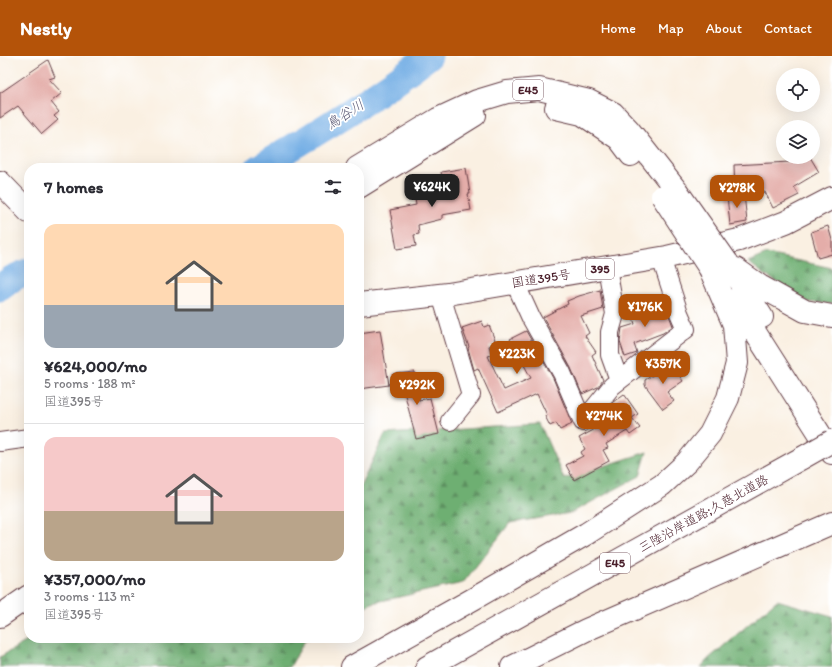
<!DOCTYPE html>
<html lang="en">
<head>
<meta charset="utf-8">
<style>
	body { margin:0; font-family:Itim,"Klee One",sans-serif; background:#f2f2f3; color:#2b2b33; height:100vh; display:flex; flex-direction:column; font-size:15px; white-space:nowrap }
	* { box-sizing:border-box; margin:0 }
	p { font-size:13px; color:#7c7c81 }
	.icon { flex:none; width:22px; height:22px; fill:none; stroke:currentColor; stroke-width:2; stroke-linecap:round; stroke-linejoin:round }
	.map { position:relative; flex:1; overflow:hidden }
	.drawer { position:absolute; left:24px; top:107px; width:340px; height:480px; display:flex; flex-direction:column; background:#fff; border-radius:16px; box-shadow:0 4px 16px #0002 }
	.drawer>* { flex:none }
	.fabs { position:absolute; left:776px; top:12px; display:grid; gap:8px }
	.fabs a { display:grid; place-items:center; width:44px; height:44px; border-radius:50%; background:#fff; box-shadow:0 4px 16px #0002; font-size:20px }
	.price { position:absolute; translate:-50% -34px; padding:0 9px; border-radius:8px; background:#b45309; color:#fff; font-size:13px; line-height:26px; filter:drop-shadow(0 1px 2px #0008) }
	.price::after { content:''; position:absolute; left:50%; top:24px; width:12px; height:9px; margin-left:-6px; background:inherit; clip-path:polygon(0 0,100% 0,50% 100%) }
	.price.current { background:#222; color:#fff }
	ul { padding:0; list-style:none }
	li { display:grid; align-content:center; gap:8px; height:212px; padding:0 20px }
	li+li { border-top:1px solid #e1e1e2 }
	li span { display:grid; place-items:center; height:124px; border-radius:12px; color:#555 }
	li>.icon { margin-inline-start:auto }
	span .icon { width:72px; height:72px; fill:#fffc; stroke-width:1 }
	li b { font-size:17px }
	h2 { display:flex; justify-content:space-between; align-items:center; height:48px; padding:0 20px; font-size:17px }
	header { display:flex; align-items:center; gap:24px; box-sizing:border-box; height:56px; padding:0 20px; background:#b45309; color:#fff }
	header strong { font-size:19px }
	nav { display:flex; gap:22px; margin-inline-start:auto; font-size:14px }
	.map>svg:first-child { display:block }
	.forest { fill:url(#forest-firs); stroke:#5c674e }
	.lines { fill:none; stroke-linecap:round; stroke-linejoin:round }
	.river { stroke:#74afe5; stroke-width:27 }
	.building { fill:#e4ada9 }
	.minor-casing { stroke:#643e46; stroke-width:20 }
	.trunk-casing { stroke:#643e46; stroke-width:24 }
	.motorway-casing { stroke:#643e46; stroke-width:24 }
	.minor { stroke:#fff; stroke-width:18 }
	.trunk { stroke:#fff; stroke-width:22 }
	.motorway { stroke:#fff; stroke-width:22 }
	.motorway-bridge-casing { stroke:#643e46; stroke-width:24; stroke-linecap:butt }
	.motorway-bridge { stroke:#fff; stroke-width:22 }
	.labels { text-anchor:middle; stroke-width:3.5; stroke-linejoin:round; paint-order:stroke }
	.shield { fill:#fff; stroke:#80626b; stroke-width:1 }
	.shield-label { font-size:12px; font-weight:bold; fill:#4a1f2b }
	.street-label { font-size:13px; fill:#4a1f2b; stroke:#fff }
	.water-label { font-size:14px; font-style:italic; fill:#5b5975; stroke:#fff }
</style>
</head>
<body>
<header>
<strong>Nestly</strong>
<nav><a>Home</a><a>Map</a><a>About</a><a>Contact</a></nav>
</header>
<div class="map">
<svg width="832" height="611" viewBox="0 0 832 611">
	<defs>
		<pattern id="forest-firs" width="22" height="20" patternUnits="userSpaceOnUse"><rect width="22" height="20" fill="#6eaf72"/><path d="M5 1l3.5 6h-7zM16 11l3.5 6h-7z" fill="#5c8e5e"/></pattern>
	</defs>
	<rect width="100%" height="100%" fill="#fff"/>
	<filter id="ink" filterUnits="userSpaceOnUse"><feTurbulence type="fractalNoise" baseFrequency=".025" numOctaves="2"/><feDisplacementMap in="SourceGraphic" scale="8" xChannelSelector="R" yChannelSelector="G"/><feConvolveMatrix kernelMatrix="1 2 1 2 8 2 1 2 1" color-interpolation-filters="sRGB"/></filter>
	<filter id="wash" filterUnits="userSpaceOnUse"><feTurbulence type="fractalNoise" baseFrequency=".012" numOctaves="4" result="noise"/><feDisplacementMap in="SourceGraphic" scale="16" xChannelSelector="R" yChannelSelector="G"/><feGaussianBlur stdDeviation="0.9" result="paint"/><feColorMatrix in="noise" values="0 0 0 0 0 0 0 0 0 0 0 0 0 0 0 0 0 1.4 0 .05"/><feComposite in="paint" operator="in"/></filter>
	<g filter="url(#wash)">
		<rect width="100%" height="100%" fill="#faf0e2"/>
		<!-- forest -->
		<path class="forest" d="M767,198l65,14v36l-24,-2 -43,-27 -17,-13z
			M540,368l24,55 83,-27 -7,24 -69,37 -61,10 -47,60 -91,20 -13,7v-121l26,-55z
			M777,544l55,16v51h-131l6,-7z
			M32,582h278l-6,4 -14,25h-290v-10z"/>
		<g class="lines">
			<!-- river -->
			<path class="river" d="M258,112c59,-35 116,-70 171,-112
				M0,232l13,-10 16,-7"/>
		</g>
		<g id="blocks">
			<!-- building -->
			<path class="building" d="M48,4l7,17 -6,2 13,14 -11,9 8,10 -5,4 4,4 -16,14 -24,-28 -18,12v-25z
				M786,101h24l9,15 -25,15 5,8 -26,13 -8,-16 -30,1 -1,-28 56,-3z
				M466,112l4,26h-2l3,16 -29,5v4l-24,6 1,9 -5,1 2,11 -19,3 -7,-39 26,-5 -1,-6 30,-6 -4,-21z
				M744,138l3,28 -17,3 -3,-29z
				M828,170l4,14v14l-14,4 -7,-26z
				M600,234l3,19 -22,7 8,17 -4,3 11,16 -4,3 11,25 -5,7 -16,7 -11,-26 -28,-51 25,-13 -1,-3 12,-5z
				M664,246l9,24 -10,7 -29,11 3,9 -12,4 -5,-15 2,-14 13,-4 -2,-6z
				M482,265l2,6 5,-2 7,18 -7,3 3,9 -4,1 16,34 27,-12 -21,-39 16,-8 27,47 19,46 -12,6 -4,-7 -6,3 -5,-10 2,-1 -10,-21 -39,18 -20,-44 -4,2 -6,-22 1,-1 -7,-19z
				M380,274l9,55 -30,4v-31h3l-3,-25z
				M671,307l12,18 -16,11 7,9 -11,8 -18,-24v-5z
				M415,316l4,28 11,-2 9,36 -23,5 -12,-48 -9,1 -2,-18z
				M624,338l14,20 -6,4 8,10 -10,7 -3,-4 -21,13 2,4 -5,2 6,11 -35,19 -8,-15 17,-9 -2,-4 4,-3 -6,-11 29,-16 -5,-8 10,-12z"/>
		</g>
	</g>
	<g filter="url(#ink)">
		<use href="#blocks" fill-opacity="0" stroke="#643e46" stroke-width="1"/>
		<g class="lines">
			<defs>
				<path id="minor" d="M607,211l8,47 -5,18v23l9,25
					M515,227l16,35 31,55 21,49 29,-36 74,-57 -7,-16 -18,-55
					M441,239l30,100 -21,26
					M0,386l29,-4"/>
				<path id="trunk" d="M0,126l29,30
					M359,248l89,-10 219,-37 72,-17 47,-18 46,-24
					M0,560l29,-20"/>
				<path id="motorway" d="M556,52l26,6 37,25 12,16
					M357,112l81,-49 39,-18 30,-9 32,-3 50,12 24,12 16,17 48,61
					M359,131l116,-72
					M727,206l35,55
					M736,213l24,17 45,25 27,5
					M732,244l14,18 86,135
					M352,611l123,-69 111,-64 76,-49 25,-23 23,-28 18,-36 9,-35 -3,-38 -24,-56
					M427,611l375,-209
					M512,611l74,-37 246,-107"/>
			</defs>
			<!-- minor casing -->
			<use href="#minor" class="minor-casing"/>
			<!-- trunk casing -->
			<use href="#trunk" class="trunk-casing"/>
			<!-- motorway casing -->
			<use href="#motorway" class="motorway-casing"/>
			<!-- minor -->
			<use href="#minor" class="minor"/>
			<!-- trunk -->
			<use href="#trunk" class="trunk"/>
			<!-- motorway -->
			<use href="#motorway" class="motorway"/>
			<defs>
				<path id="motorway-bridge" d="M677,135l50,71
					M662,140l48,73
					M802,402l30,-17"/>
			</defs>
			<!-- motorway-bridge casing -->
			<use href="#motorway-bridge" class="motorway-bridge-casing"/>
			<!-- motorway-bridge -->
			<use href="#motorway-bridge" class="motorway-bridge"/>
		</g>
	</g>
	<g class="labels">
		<!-- shield labels -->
		<g class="shield">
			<rect x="513" y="24" width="30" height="20" rx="3"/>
			<rect x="586" y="203" width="28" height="20" rx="3"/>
			<rect x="600" y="497" width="30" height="20" rx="3"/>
		</g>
		<g class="shield-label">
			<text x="528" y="38">E45</text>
			<text x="600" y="217">395</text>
			<text x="615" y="511">E45</text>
		</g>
		<!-- street labels -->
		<g class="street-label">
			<text transform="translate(541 222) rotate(-9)" y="5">国道395号</text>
			<text transform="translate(703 457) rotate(-29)" y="5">三陸沿岸道路;久慈北道路</text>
		</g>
		<!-- water labels -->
		<g class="water-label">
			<text transform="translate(345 58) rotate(-33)" y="5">鳥谷川</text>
		</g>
	</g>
</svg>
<div class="fabs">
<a><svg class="icon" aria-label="locate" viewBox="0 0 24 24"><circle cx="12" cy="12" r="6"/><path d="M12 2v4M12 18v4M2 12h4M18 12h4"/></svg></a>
<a><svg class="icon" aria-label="layers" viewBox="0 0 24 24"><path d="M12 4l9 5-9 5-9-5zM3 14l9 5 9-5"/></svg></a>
</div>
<b class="price current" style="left:432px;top:152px">¥624K</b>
<b class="price" style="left:737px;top:153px">¥278K</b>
<b class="price" style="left:645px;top:272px">¥176K</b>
<b class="price" style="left:517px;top:319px">¥223K</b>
<b class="price" style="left:663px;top:329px">¥357K</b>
<b class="price" style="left:417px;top:350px">¥292K</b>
<b class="price" style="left:604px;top:381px">¥274K</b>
<section class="drawer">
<h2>7 homes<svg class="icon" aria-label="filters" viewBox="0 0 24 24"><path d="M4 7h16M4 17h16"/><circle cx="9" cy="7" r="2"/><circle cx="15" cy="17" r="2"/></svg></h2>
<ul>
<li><span style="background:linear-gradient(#ffd9b3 65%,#9aa5b1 0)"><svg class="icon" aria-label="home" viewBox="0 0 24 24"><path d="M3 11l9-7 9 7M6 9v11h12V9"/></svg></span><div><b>¥624,000/mo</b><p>5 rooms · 188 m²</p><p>国道395号</p></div></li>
<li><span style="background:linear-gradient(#f6c9c9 60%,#b9a48a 0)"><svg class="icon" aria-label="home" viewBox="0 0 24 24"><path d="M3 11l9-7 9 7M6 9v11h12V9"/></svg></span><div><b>¥357,000/mo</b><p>3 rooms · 113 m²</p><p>国道395号</p></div></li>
</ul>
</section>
</div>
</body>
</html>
